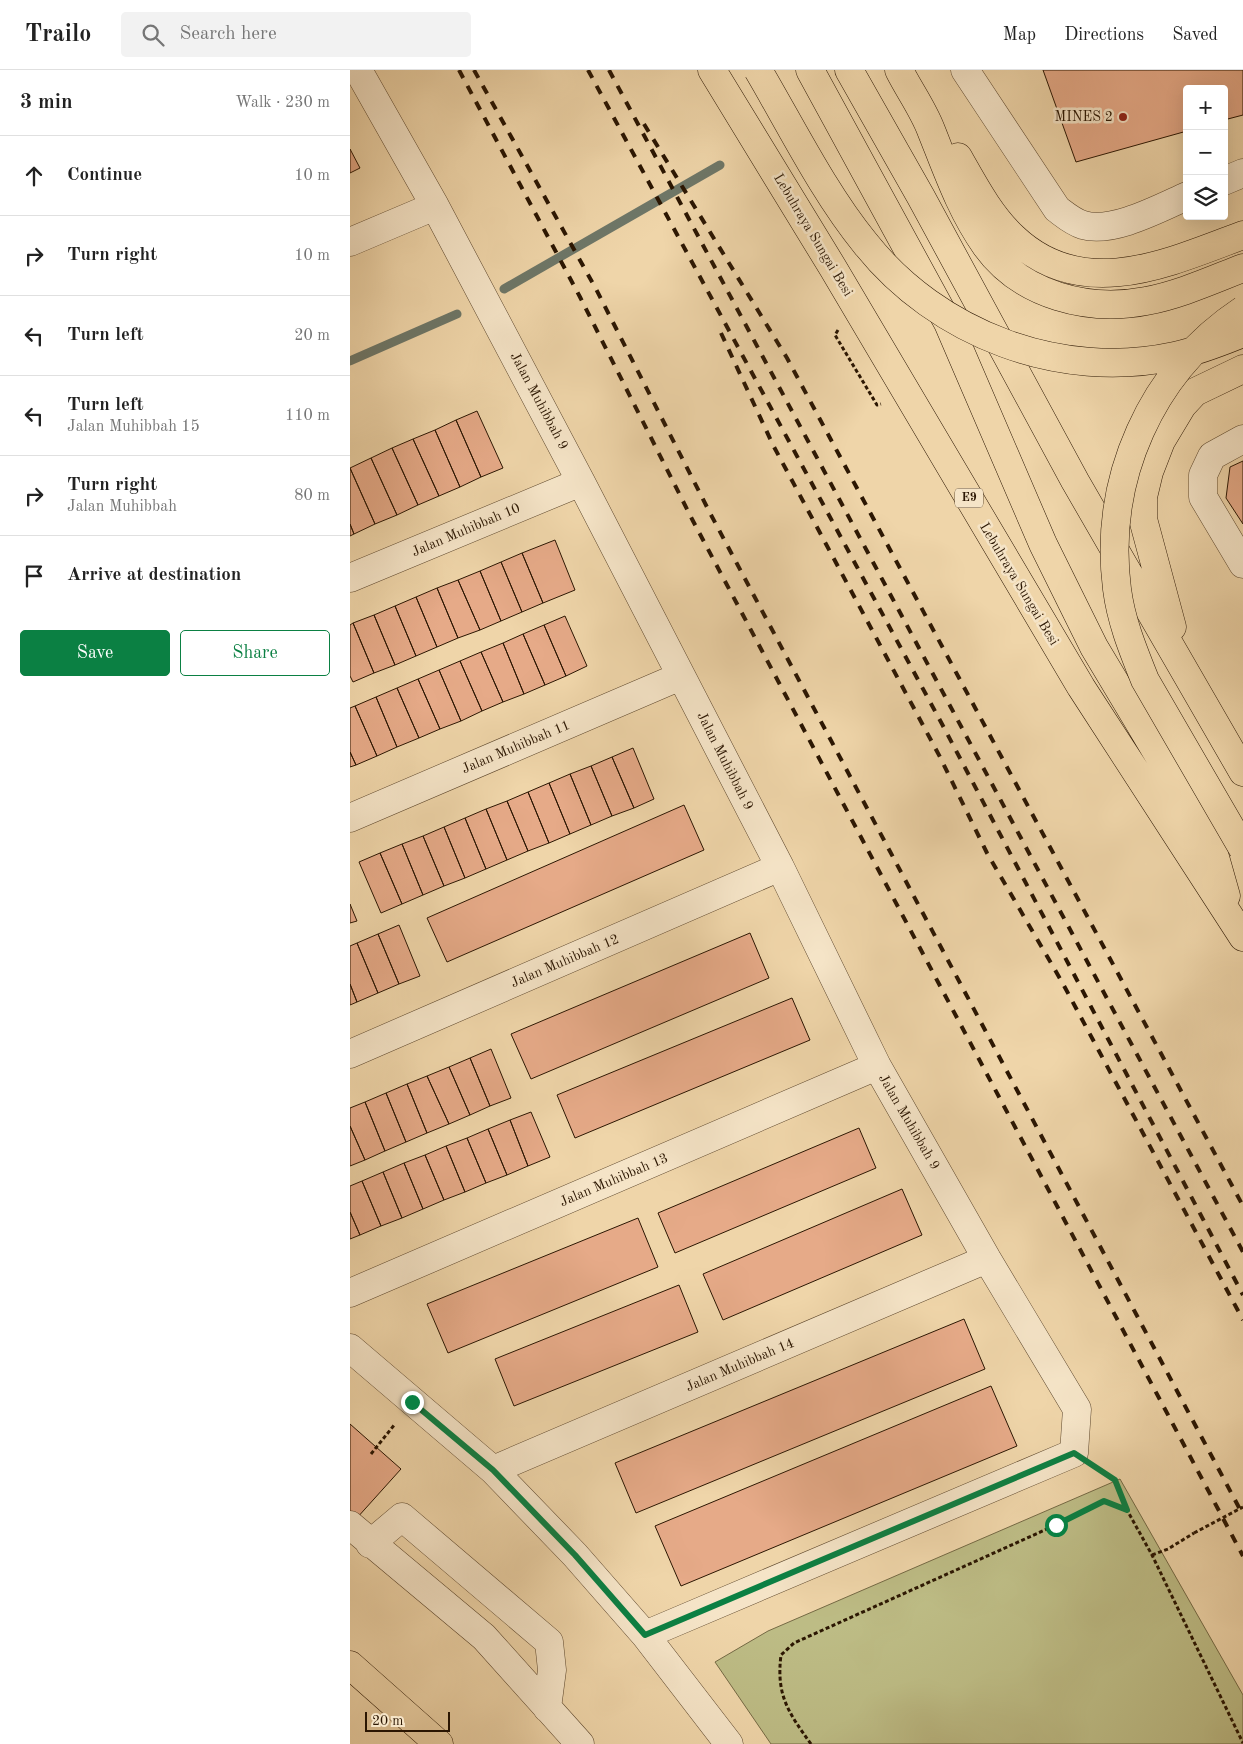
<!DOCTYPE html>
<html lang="en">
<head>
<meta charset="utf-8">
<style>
  :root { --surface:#fff; --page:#f2f2f2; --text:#222; --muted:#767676; --line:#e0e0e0; --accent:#0b8043 }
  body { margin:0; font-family:"Old Standard TT",serif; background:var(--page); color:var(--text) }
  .controls { position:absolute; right:15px; top:15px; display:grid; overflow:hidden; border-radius:5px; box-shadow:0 5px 20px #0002 }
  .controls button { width:45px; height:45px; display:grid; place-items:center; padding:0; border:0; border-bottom:1px solid var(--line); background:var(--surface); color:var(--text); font:25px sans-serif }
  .scale { position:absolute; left:15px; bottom:12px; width:85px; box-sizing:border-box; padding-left:5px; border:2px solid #2b1602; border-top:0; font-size:14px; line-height:18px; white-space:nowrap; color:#2b1602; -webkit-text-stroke:4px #f5e4c7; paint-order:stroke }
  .stop { position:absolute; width:15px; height:15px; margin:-11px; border:4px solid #0b8043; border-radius:50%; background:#fff }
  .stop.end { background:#0b8043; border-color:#fff; box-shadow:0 1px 5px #0008 }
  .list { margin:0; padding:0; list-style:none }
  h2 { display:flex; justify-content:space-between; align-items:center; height:65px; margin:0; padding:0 20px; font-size:21px }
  h2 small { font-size:16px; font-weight:400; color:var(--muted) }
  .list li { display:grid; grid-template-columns:32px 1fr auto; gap:15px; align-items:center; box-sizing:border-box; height:80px; padding:0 20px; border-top:1px solid var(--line) }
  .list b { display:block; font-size:19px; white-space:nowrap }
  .list p { margin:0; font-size:16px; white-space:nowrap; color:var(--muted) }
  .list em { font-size:16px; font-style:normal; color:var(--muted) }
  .actions { display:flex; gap:10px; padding:15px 20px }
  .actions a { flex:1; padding:11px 0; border:1px solid var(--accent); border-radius:5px; text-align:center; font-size:18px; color:var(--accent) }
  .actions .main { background:var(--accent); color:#fff }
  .icon { flex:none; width:28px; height:28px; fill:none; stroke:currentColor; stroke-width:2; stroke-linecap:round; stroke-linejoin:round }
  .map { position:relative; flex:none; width:893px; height:1674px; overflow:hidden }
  header { display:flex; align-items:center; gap:30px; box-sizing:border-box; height:70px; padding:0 25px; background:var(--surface); border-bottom:1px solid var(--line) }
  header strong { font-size:24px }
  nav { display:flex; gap:28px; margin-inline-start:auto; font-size:18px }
  .search { width:350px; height:45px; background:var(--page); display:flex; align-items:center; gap:12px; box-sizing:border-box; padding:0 18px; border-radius:5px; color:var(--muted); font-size:19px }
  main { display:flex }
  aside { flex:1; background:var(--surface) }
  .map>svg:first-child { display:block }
  .green { fill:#bdbc85; stroke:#746944 }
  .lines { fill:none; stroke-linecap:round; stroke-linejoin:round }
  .stream { stroke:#6e7768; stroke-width:9 }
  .building { fill:#e6aa88; stroke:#2b1602 }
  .minor-casing { stroke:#5c462c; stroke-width:29 }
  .highway-casing { stroke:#2b1602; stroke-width:29 }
  .path { stroke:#2b1602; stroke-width:3; stroke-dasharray:4 2.5; stroke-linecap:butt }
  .minor { stroke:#f5e4c7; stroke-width:28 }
  .highway { stroke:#efd5a9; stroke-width:28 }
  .rail { stroke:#2b1602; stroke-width:4; stroke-dasharray:9 9; stroke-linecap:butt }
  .highway-bridge-casing { stroke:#2b1602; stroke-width:29; stroke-linecap:butt }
  .path-bridge { stroke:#2b1602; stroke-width:3; stroke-dasharray:4 2.5; stroke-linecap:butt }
  .highway-bridge { stroke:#efd5a9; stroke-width:28 }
  .route { stroke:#0b8043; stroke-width:6 }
  .poi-dot { fill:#8f2418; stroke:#f5e4c7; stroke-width:2 }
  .labels { text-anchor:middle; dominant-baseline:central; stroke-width:5; stroke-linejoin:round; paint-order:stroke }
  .shield { fill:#f5e4c7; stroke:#68543d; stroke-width:1 }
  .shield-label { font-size:12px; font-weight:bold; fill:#2b1602 }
  .poi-label { font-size:14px; fill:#2b1602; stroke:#f5e4c7; text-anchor:end }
  .street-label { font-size:14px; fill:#2b1602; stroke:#f5e4c7 }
</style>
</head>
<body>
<header>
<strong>Trailo</strong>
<div class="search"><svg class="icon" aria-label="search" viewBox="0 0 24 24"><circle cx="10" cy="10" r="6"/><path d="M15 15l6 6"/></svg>Search here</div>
<nav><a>Map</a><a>Directions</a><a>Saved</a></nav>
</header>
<main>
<aside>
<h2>3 min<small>Walk · 230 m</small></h2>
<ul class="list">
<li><svg class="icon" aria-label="ahead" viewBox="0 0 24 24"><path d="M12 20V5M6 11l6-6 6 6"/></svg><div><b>Continue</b></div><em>10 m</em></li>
<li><svg class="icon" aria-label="right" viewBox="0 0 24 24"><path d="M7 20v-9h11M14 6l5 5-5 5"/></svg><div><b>Turn right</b></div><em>10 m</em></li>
<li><svg class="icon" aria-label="left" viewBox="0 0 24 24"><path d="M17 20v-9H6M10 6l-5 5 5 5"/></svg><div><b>Turn left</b></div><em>20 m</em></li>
<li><svg class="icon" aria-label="left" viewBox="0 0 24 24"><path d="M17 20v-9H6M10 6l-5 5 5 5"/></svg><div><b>Turn left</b><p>Jalan Muhibbah 15</p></div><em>110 m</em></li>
<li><svg class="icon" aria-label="right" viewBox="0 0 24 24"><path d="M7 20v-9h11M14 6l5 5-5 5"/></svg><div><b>Turn right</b><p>Jalan Muhibbah</p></div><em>80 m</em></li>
<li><svg class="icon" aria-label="arrive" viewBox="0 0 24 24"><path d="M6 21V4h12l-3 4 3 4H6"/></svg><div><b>Arrive at destination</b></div></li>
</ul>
<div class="actions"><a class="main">Save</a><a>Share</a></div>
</aside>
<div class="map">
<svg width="893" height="1674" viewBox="0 0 893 1674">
  <rect width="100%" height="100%" fill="#efd5a9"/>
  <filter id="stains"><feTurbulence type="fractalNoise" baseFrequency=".004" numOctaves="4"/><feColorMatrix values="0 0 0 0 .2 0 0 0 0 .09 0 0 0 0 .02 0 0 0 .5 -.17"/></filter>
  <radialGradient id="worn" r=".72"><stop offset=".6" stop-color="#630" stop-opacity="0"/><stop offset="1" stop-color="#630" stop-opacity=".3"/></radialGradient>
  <path class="green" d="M 770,1409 L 893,1625 L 893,1674 L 421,1674 L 365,1592 L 418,1561 Z"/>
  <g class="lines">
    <path class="stream" d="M 154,219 L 370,95
      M 0,291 L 107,244"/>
  </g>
  <path class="building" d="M 693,0 L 893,0 L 893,45 L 874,50 L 874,19 L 837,19 L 837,61 L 726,92 Z
    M 0,79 L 10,98 L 0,103 Z
    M 127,341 L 153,398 L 131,407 L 106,350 Z
    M 106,350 L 131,407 L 110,417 L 85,360 Z
    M 85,360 L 110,417 L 89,426 L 63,369 Z
    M 63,369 L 89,426 L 68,435 L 42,378 Z
    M 42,378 L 68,435 L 47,445 L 21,388 Z
    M 21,388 L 47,445 L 25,454 L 0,398 Z
    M 893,391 L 893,454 L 876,428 L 880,397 Z
    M 0,398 L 25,454 L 4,464 L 0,454 Z
    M 0,454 L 4,464 L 0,466 Z
    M 205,470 L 225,520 L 193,533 L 172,483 Z
    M 172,483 L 193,533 L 172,542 L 151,492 Z
    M 151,492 L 172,542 L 151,551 L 130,501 Z
    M 130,501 L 151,551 L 130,560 L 108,510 Z
    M 108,510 L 130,560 L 108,568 L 87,518 Z
    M 87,518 L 108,568 L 87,577 L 66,527 Z
    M 66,527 L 87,577 L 66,586 L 45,536 Z
    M 45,536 L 66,586 L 45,595 L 24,545 Z
    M 24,545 L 45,595 L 24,603 L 3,553 Z
    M 215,546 L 237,596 L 216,606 L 194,555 Z
    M 3,553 L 24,603 L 3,612 L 0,606 L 0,555 Z
    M 194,555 L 216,606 L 195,615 L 173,564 Z
    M 173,564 L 195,615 L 174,624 L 153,573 Z
    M 153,573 L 174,624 L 153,632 L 131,582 Z
    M 131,582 L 153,632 L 132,641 L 110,591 Z
    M 110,591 L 132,641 L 111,651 L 89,600 Z
    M 89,600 L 111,651 L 90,659 L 68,609 Z
    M 68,609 L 90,659 L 69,668 L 47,618 Z
    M 47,618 L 69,668 L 47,677 L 26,627 Z
    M 26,627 L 47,677 L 27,686 L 5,636 Z
    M 5,636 L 27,686 L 6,695 L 0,682 L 0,638 Z
    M 283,678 L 304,729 L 284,738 L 262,687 Z
    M 0,682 L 6,695 L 0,697 Z
    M 262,687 L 284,738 L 262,746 L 241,696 Z
    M 241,696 L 262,746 L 241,755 L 220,704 Z
    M 220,704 L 241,755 L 220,764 L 199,713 Z
    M 199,713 L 220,764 L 199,773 L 178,722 Z
    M 178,722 L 199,773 L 178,781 L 157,731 Z
    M 157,731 L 178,781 L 157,790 L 136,739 Z
    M 334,735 L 354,780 L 97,892 L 77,848 Z
    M 136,739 L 157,790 L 136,799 L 115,748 Z
    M 115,748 L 136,799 L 115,808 L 94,757 Z
    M 94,757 L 115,808 L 94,816 L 73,766 Z
    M 73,766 L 94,816 L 73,825 L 52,774 Z
    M 52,774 L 73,825 L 52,834 L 30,783 Z
    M 30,783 L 52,834 L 31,843 L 9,792 Z
    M 0,834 L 7,851 L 0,853 Z
    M 49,855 L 70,906 L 49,914 L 28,864 Z
    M 400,863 L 419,908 L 181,1009 L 161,964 Z
    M 28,864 L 49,914 L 28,923 L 7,873 Z
    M 7,873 L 28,923 L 7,932 L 0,914 L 0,876 Z
    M 0,914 L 7,932 L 0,935 Z
    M 442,928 L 460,970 L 225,1068 L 207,1025 Z
    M 141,979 L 161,1028 L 140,1036 L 120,988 Z
    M 120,988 L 140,1036 L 120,1045 L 99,997 Z
    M 99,997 L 120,1045 L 99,1054 L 77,1006 Z
    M 77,1006 L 99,1054 L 77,1063 L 57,1014 Z
    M 57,1014 L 77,1063 L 56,1072 L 36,1023 Z
    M 36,1023 L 56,1072 L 35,1081 L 15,1032 Z
    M 15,1032 L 35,1081 L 15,1090 L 0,1056 L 0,1038 Z
    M 181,1042 L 200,1087 L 178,1096 L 160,1050 Z
    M 160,1050 L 178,1096 L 157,1105 L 138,1059 Z
    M 0,1056 L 15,1090 L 0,1096 Z
    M 509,1058 L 526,1098 L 325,1183 L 308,1143 Z
    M 138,1059 L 157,1105 L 136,1113 L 117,1068 Z
    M 117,1068 L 136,1113 L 115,1122 L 96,1076 Z
    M 96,1076 L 115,1122 L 94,1130 L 75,1085 Z
    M 75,1085 L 94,1130 L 73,1139 L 54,1093 Z
    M 54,1093 L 73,1139 L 52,1148 L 33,1102 Z
    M 33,1102 L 52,1148 L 31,1156 L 12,1111 Z
    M 12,1111 L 31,1156 L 10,1165 L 0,1142 L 0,1116 Z
    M 552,1119 L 572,1165 L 373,1250 L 353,1204 Z
    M 0,1142 L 10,1165 L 0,1169 Z
    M 288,1148 L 308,1197 L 98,1283 L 77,1234 Z
    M 329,1215 L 348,1262 L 164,1336 L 145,1289 Z
    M 614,1249 L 635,1299 L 286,1443 L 265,1393 Z
    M 641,1316 L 667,1376 L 331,1516 L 305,1456 Z
    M 0,1354 L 51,1399 L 6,1449 L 0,1444 Z"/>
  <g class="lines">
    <g class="minor-casing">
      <path id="minor" d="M 8,0 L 85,136 L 231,412 L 430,797 L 527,996 L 637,1189 L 727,1339 L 724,1383 L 295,1565
        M 615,0 L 707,139 C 715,145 723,152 733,155 C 762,164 810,138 837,126
        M 874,111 L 893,103
        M 0,172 L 85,136
        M 893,369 L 862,386 L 853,405 L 853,427 L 893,494
        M 0,508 L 231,412
        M 0,748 L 331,606
        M 0,984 L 430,797
        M 0,1223 L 527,996
        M 0,1278 L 143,1400 L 225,1485 L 295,1565 L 379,1674
        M 143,1400 L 637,1189
        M 0,1455 L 134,1567 L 230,1674
        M 20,1474 L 52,1447 L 199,1572 L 202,1600 L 197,1638"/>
    </g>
    <g class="highway-casing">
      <path id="highway" d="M 362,0 L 483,198 L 731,617 L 893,867
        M 460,0 L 598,253 L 693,474 L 744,577 L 861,773 L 876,826
        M 499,0 L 571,127 L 725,411 L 893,702
        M 549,0 C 559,20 573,39 581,60 C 597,100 611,141 636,176 C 672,226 739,242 796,231 C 829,225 862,210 893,198
        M 608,87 C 624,115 640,146 664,168 C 733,233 818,193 893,165
        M 822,557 L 793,449 L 793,427 L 799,402 L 811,371 L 832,336 L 845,322 L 893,299
        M 0,1595 L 89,1674"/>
    </g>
    <path class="path" d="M 488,260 L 485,265 L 527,335 L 531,334
      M 21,1384 L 45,1354
      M 747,1398 L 765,1411 L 777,1440 L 802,1485 L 893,1673
      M 802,1485 L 818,1479 L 844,1463
      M 461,1674 C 438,1642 426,1625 431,1585 L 444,1573 L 706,1455 L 754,1431 L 777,1440"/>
    <use href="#minor" class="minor"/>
    <use href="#highway" class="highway"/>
    <path class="rail" d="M 109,0 L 230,227 L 343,451 L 893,1486
      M 124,0 L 246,219 L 360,443 L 893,1445
      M 238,0 L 592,654 L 893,1225
      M 259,0 L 893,1182
      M 294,54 L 437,288 L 893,1136
      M 371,263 L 423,375 L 590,687 L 637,783 L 712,912 L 893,1250"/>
    <g class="highway-bridge-casing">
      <path id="highway-bridge" d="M 408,0 C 441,56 474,123 515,173 C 587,264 710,311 825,286 C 848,281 871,272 893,263
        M 893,240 C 801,301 753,409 767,519 C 771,551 783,580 795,610 L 893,779"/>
    </g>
    <path class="path-bridge" d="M 844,1463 L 893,1437"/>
    <use href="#highway-bridge" class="highway-bridge"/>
  </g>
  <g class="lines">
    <path class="route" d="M 62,1332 L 143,1400 L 225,1485 L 295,1565 L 724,1383 L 765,1410 L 777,1440 L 754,1431 L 706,1455"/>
  </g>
  <circle class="poi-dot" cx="773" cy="47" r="5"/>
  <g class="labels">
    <rect class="shield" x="605" y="418.5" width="28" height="19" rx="4"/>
    <g class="shield-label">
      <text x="619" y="428">E9</text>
    </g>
    <g class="poi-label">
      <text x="763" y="47">MINES 2</text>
    </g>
    <g class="street-label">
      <text transform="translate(463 165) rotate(59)">Lebuhraya Sungai Besi</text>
      <text transform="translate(189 331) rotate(62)">Jalan Muhibbah 9</text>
      <text transform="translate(116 460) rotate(-23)">Jalan Muhibbah 10</text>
      <text transform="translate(669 514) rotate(59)">Lebuhraya Sungai Besi</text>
      <text transform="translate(166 677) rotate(-23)">Jalan Muhibbah 11</text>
      <text transform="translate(375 691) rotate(63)">Jalan Muhibbah 9</text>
      <text transform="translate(215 891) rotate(-23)">Jalan Muhibbah 12</text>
      <text transform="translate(559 1052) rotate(60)">Jalan Muhibbah 9</text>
      <text transform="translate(264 1110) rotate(-23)">Jalan Muhibbah 13</text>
      <text transform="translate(390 1295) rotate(-23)">Jalan Muhibbah 14</text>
    </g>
  </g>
  <rect width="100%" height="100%" filter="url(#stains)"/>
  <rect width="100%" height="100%" fill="url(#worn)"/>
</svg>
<div class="controls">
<button>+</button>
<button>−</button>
<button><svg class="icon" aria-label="layers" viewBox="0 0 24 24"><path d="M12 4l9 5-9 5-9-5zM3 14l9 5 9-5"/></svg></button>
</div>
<div class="scale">20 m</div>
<div class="stop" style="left:706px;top:1455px"></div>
<div class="stop end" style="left:62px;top:1332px"></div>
</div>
</main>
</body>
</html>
